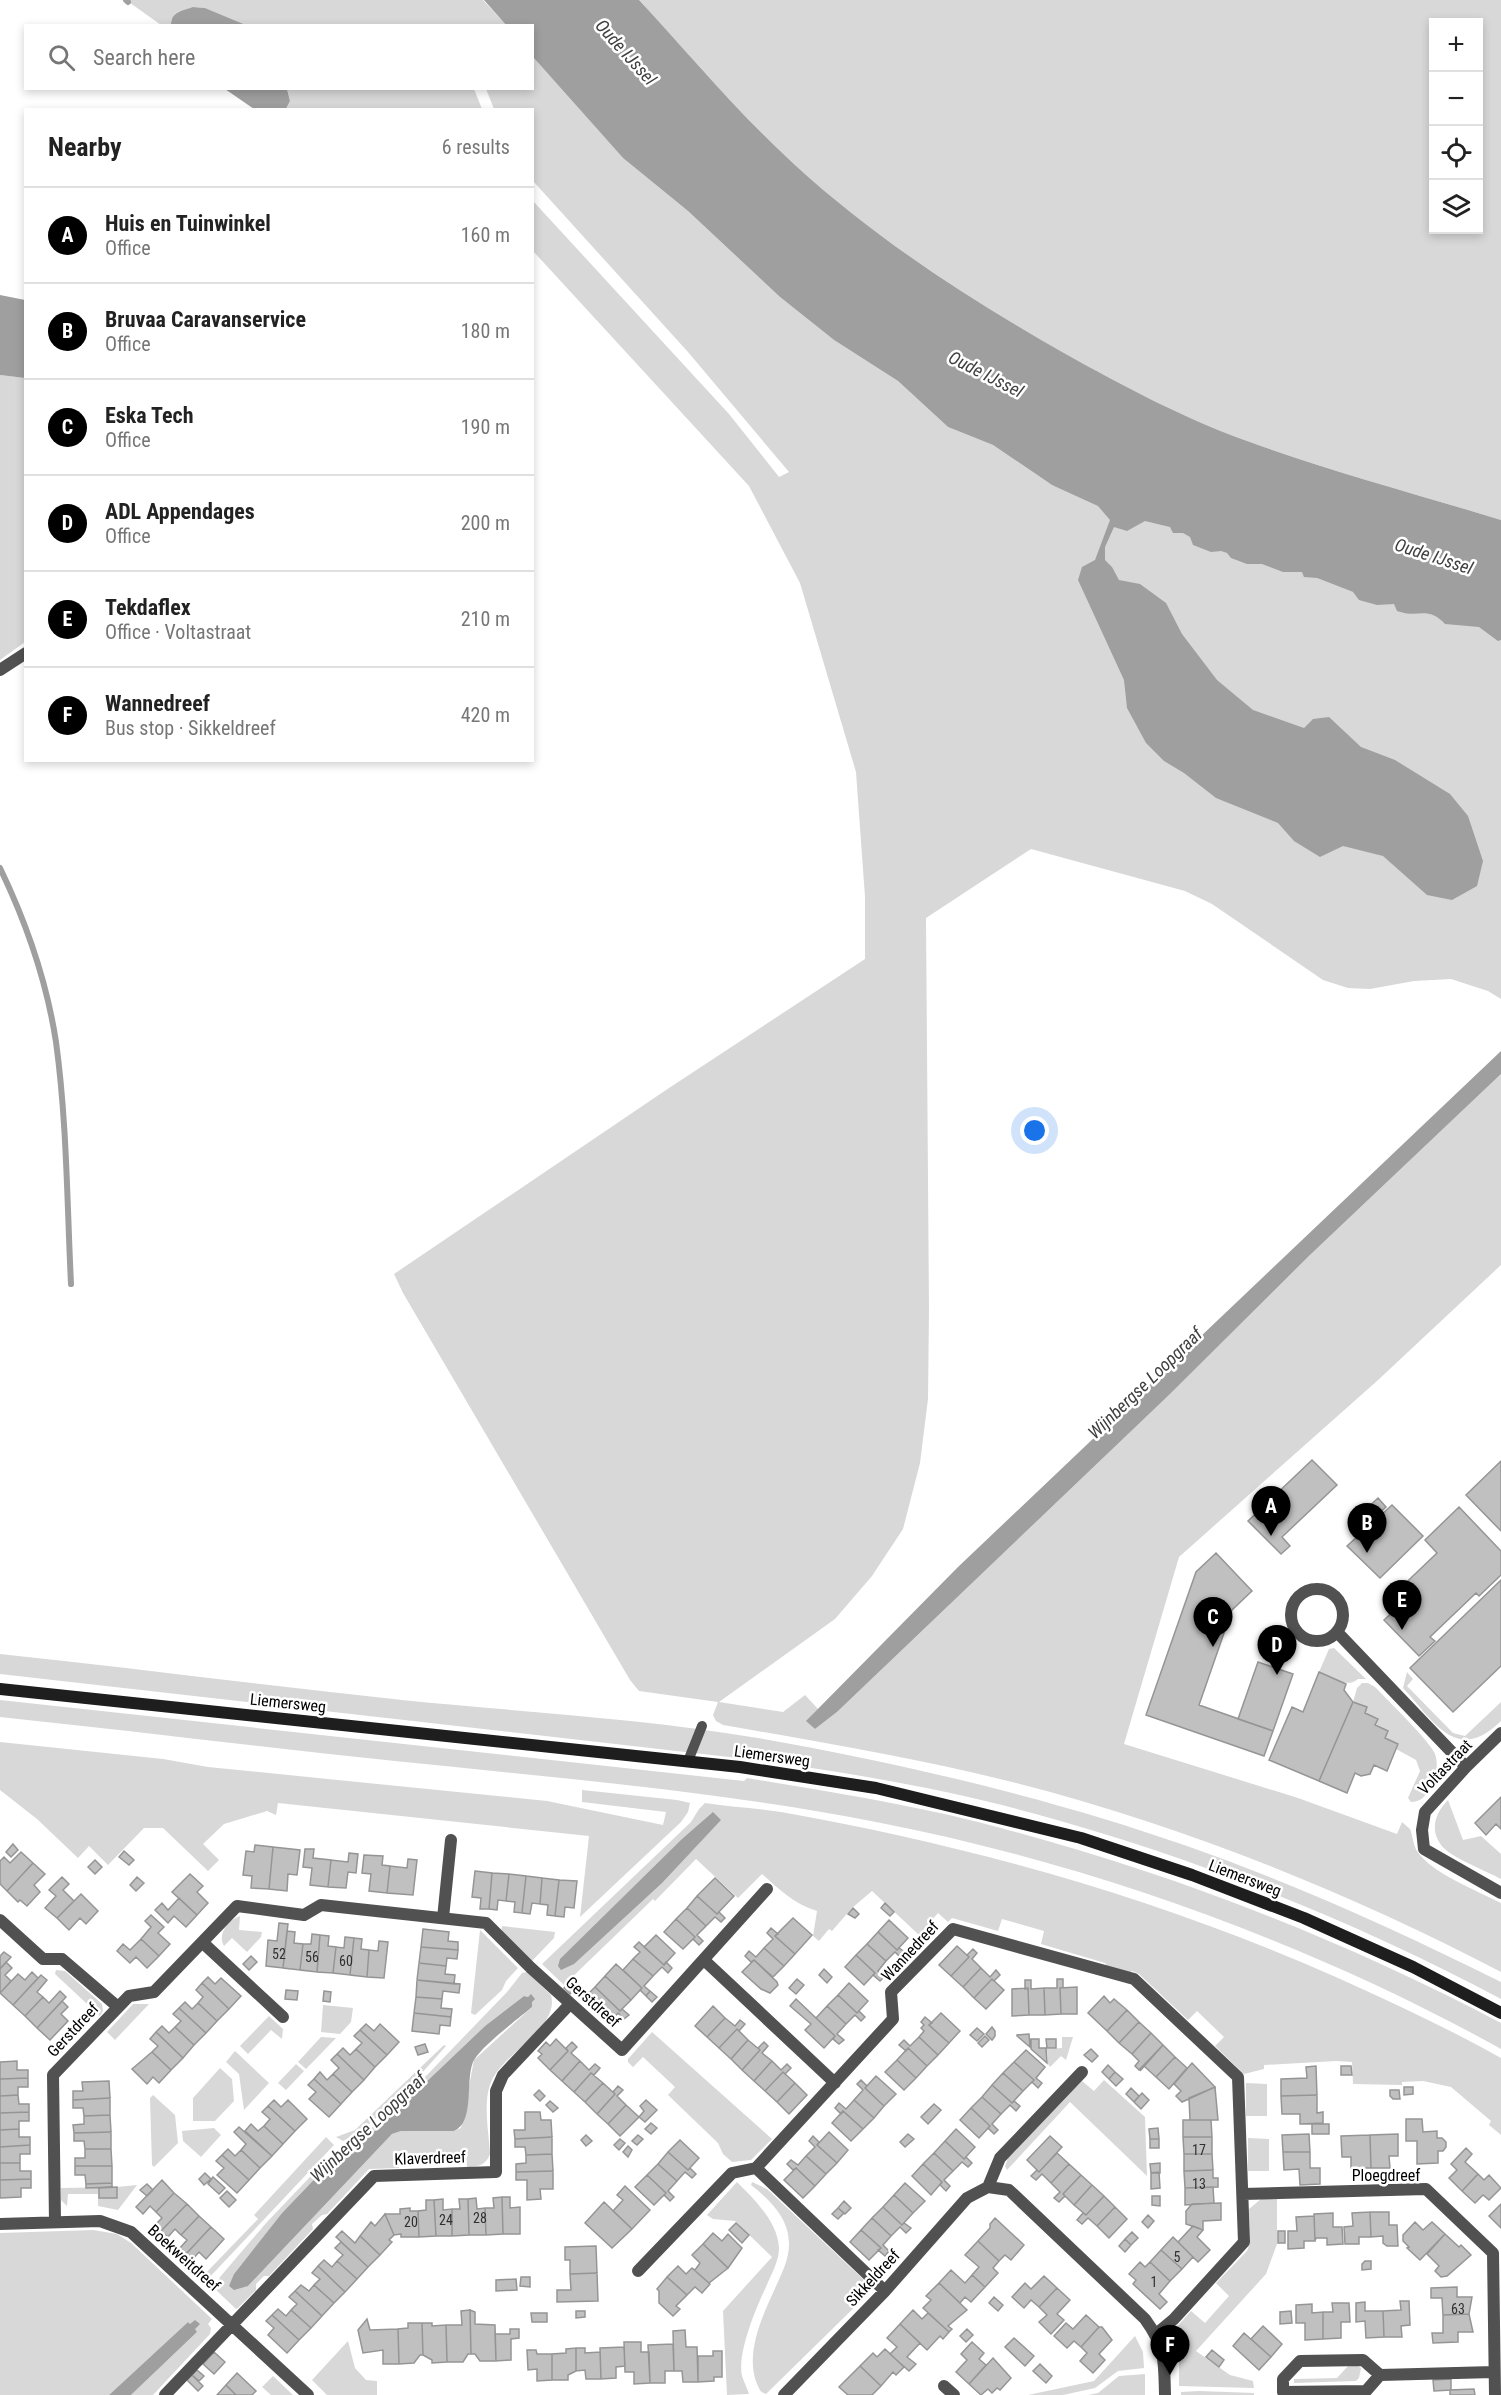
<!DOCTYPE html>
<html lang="en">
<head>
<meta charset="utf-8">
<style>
  :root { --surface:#fff; --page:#f6f6f6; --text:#222; --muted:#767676; --line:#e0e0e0; --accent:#000 }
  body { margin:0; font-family:"Roboto Condensed",sans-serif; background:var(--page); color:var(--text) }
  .controls { position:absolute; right:18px; top:18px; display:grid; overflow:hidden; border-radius:0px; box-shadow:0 3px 9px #0003 }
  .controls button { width:54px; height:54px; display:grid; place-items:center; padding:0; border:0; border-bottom:2px solid var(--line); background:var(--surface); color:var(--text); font:30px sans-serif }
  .you { position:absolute; left:1035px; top:1131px; width:21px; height:21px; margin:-15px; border:4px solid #fff; border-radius:50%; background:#1a73e8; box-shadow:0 0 0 9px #1a73e833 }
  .badge { display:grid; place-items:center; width:39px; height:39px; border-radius:50%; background:var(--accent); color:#fff; font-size:20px; font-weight:700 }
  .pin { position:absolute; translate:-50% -50px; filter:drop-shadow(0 2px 3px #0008) }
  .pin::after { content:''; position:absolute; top:32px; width:21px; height:18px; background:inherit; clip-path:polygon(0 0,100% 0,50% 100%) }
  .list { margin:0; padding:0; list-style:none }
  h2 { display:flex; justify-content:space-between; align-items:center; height:78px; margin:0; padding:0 24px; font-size:26px }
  h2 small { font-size:20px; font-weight:400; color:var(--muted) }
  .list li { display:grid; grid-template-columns:39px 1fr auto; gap:18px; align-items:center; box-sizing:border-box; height:96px; padding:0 24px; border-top:2px solid var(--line) }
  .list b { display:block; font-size:22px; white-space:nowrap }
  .list p { margin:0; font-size:20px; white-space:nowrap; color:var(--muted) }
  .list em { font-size:20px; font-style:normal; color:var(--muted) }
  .icon { flex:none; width:33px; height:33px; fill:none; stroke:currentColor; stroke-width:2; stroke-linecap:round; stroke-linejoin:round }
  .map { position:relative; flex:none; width:1501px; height:2395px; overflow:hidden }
  .search { position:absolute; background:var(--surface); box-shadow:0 3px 9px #0003; left:24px; top:24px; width:510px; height:66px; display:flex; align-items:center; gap:15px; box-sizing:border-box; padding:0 21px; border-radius:0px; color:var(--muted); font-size:22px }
  .panel { position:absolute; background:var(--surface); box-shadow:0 3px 9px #0003; left:24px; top:108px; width:510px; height:654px; border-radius:0px }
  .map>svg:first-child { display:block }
  .green { fill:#d8d8d8; fill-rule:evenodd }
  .water { fill:#9f9f9f }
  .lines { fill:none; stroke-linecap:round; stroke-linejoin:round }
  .stream { stroke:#9f9f9f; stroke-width:6 }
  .building { fill:#c0c0c0; stroke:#959595; stroke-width:1.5 }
  .service { stroke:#515151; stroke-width:10 }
  .minor { stroke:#515151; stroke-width:12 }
  .secondary { stroke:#1e1e1e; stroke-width:12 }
  .labels { text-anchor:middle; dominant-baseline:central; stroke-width:5; stroke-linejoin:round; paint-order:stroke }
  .number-label { font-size:14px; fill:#303030 }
  .street-label { font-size:16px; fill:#000; stroke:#fff }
  .water-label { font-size:18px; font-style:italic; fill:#404040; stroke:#fff }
</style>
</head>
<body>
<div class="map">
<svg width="1501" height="2395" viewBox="0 0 1501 2395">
  <rect width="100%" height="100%" fill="#fff"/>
  <path class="green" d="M 126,0 L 483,0 L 506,25 L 246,25 L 205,8 L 193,7 L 171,20 L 171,25 L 161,25 Z
    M 639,0 L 1501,0 L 1501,520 C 1417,494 1332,472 1250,442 C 1187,420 1123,386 1064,353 C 969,299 876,239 795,165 C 739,114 690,55 639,0 ZM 1434,22 L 1478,22 L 1478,230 L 1434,230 Z
    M 533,57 L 623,158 L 688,211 L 780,297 L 834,340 L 898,381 L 948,427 L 993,445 L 1052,485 L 1160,518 L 1227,553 L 1301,567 L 1312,576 L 1353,592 L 1394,604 L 1426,608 L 1435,614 L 1473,621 L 1501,637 L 1501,999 L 1488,991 L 1451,979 L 1414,981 L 1370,989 L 1348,988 L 1323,980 L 1212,904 L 1185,891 L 1031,849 L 926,918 L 929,1310 L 928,1399 L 920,1463 L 903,1529 L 872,1576 L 835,1619 L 719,1702 L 783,1712 L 805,1695 L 818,1709 L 807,1721 L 815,1729 L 837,1712 L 1169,1395 L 1310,1255 L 1501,1074 L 1501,1265 L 1377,1381 L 1179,1557 L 1124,1744 L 1298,1798 L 1397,1834 L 1402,1822 L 1410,1829 C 1413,1836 1413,1845 1417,1851 C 1431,1873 1478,1891 1501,1903 L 1501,1972 C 1346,1891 1181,1825 1012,1782 C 916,1758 819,1742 723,1725 L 716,1721 L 713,1715 L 718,1702 L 639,1691 L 630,1680 L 403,1293 L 394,1274 L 666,1090 L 865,959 L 865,897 L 856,772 L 800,583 L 749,486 L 533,251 L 533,201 L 729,414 L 779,477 L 789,472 L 688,352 L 533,181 L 532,110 L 494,109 L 486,89 L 532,88 Z
    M 287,88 L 474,89 L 482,109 L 286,110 L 290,101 Z
    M 0,375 L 26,378 L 25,642 L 0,660 Z
    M 1334,1648 L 1366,1679 L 1358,1679 C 1347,1689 1331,1677 1319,1672 L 1329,1649 Z
    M 0,1654 C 134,1668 268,1686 402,1700 C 520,1712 640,1718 758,1738 C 901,1763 1050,1798 1187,1846 C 1295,1884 1399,1931 1501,1982 L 1501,1999 C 1353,1920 1194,1857 1032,1813 C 945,1789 855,1774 765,1761 L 0,1674 Z
    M 1407,1672 L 1413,1679 L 1407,1686 L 1453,1733 L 1465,1736 L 1501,1702 L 1501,1721 C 1456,1765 1434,1721 1403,1688 Z
    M 1362,1683 L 1368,1683 L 1375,1687 C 1386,1699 1431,1742 1435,1754 C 1439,1766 1436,1779 1429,1790 C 1425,1797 1420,1802 1411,1802 L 1408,1798 L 1420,1771 L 1416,1760 L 1396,1749 L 1398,1743 L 1385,1738 L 1388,1731 L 1375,1725 L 1377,1719 L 1365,1713 L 1367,1707 L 1353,1702 L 1357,1688 Z
    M 0,1700 L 744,1781 L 747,1778 C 824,1791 902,1803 978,1822 C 1160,1869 1335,1935 1501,2023 L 1501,2049 C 1315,1945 1091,1864 881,1823 C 721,1791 558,1778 395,1761 C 263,1747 132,1731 0,1717 Z
    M 0,1742 L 163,1759 L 208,1767 L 547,1801 L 663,1825 L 666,1812 L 582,1802 L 582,1790 L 677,1800 L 690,1803 L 688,1812 L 681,1822 L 580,1917 L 589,1836 L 278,1803 L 276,1815 L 267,1811 L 224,1824 L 203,1844 L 219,1860 L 208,1871 L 163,1828 L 144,1828 L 108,1865 L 89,1846 L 78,1858 L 37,1819 L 0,1790 Z
    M 1448,1800 L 1463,1840 L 1481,1836 L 1501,1854 L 1501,1879 C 1486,1871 1458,1860 1446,1850 C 1428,1834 1434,1814 1448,1800 Z
    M 705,1803 C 730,1807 756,1808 781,1812 C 973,1846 1160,1899 1338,1978 C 1393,2003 1448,2028 1501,2058 L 1501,2135 L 1489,2125 L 1491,2121 L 1451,2087 L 1423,2081 L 1402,2082 L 1402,2085 L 1353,2084 L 1352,2062 L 1336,2061 L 1264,2065 L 1264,2069 L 1244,2074 L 1215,2046 L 1224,2037 L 1197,2011 L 1188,2020 L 1139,1974 L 1132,1971 L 1126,1975 L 1110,1970 L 1105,1963 L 1041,1944 L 1044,1931 L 1002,1919 L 998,1931 L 952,1918 L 948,1922 L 938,1913 L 919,1935 L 872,1891 L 852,1908 L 832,1931 L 829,1929 L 819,1941 L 813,1936 L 817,1911 C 794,1904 779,1889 762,1874 L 738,1898 L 696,1859 L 655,1901 L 653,1899 L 564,1985 L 542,1964 L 691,1822 L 699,1809 Z
    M 240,1916 L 239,1930 L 262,1932 L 261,1937 L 247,1952 L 232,1938 L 224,1946 C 217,1934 228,1920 240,1916 Z
    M 502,1926 L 555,1932 L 554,1938 L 531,1962 L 501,1933 Z
    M 480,1930 L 518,1968 L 506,1981 L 502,1990 L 475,2015 L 471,2013 Z
    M 56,1970 L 65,1971 L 102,2004 L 103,2011 L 100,2016 L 55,1974 Z
    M 527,1972 L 551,1995 C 560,2027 504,2053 492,2080 C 482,2101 489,2132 490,2154 C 486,2165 478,2167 467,2167 L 466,2153 L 399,2154 L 399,2168 L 369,2169 L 327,2214 L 322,2215 L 312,2224 L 313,2229 L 269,2276 L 264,2276 L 256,2284 L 256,2290 L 238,2308 L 236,2309 L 215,2289 L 220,2277 L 267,2222 L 330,2156 L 370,2129 L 428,2074 L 507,1992 L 522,1973 ZM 531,1995 L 532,2007 L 474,2060 L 461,2128 L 454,2131 L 401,2131 L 392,2134 L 248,2286 L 234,2274 L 282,2213 L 328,2165 L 341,2154 L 359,2146 L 485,2026 L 524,1996 L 528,1997 Z
    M 133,2004 L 149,2004 L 115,2040 L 107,2032 Z
    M 323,2005 L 353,2008 L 351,2022 L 340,2034 L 321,2032 Z
    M 269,2016 L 283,2029 L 282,2039 L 271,2030 L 248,2054 L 240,2046 Z
    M 652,2032 L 772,2139 L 751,2160 L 732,2162 L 723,2154 L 718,2143 L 668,2095 L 675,2087 L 643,2057 L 633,2067 L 628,2062 L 628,2059 Z
    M 321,2037 L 336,2038 L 306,2069 L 298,2062 Z
    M 1062,2037 L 1073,2037 L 1066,2060 L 1061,2056 L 1050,2067 L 1048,2064 L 1047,2049 L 1062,2048 Z
    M 444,2045 L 446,2046 C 418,2077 381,2122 343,2141 L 336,2137 L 355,2130 Z
    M 235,2051 L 269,2083 L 244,2110 L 239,2074 L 226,2062 Z
    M 296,2064 L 304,2071 L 286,2090 L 278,2083 Z
    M 220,2068 L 232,2079 L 234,2101 L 215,2121 L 193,2121 L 193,2098 Z
    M 1104,2080 L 1145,2117 L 1147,2176 L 1070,2102 L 1007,2170 L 1005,2166 L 1008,2158 L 1082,2081 L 1094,2091 Z
    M 1246,2083 L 1267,2084 L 1267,2116 L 1246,2116 Z
    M 153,2095 L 175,2115 L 178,2143 L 154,2167 L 152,2165 L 150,2098 Z
    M 214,2128 L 221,2135 L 201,2157 L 183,2141 L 182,2131 Z
    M 326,2137 L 334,2145 L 206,2281 L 202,2277 L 258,2219 L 254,2215 Z
    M 1248,2138 L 1269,2139 L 1269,2171 L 1248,2171 Z
    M 737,2182 C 754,2199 778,2222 779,2248 C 779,2262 771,2274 766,2287 C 756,2308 737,2353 742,2376 C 744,2382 747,2388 749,2394 L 727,2395 L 723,2311 L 772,2257 L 735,2221 L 713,2219 L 707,2215 Z
    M 752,2182 L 767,2189 L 864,2280 L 859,2287 L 867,2295 L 766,2394 C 760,2392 760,2390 757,2384 C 744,2352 764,2313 777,2284 C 783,2271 789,2258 789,2244 C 789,2218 770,2200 751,2185 Z
    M 137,2185 L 118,2210 L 98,2206 L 98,2194 L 68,2194 L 67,2206 L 61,2200 L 61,2188 L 117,2187 Z
    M 1261,2199 L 1277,2199 L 1277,2244 L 1266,2274 L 1196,2351 L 1230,2375 L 1253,2381 L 1254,2388 L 1179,2386 L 1179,2357 L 1175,2329 L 1191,2311 L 1205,2323 L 1229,2296 L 1216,2283 L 1247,2251 L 1250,2243 L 1249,2209 Z
    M 93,2230 L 117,2234 L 131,2243 L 212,2319 L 208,2324 L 211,2328 L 210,2334 L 153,2395 L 131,2395 L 197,2332 L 188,2322 L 109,2395 L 0,2395 L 0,2233 Z
    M 1135,2336 L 1143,2352 L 1144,2368 L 1118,2371 L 1095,2388 L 1063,2395 L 1028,2395 L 1094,2381 Z
    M 348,2341 L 355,2368 L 366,2380 L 377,2381 L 377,2395 L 327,2395 L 312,2380 Z
    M 1348,2366 L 1358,2366 L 1361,2368 L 1359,2378 L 1356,2381 L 1294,2383 L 1294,2379 L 1337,2378 Z
    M 1145,2374 L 1145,2395 L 1088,2395 L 1098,2393 L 1119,2376 Z
    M 273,2376 L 293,2395 L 271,2395 L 262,2387 Z
    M 1199,2391 L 1254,2393 L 1254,2395 L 1181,2395 L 1181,2392 Z"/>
  <path class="water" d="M 484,0 L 639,0 C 690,55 739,114 795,165 C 876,239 969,299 1064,353 C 1123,386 1187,420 1250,442 C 1332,472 1417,494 1501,520 L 1501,640 L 1498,641 L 1479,627 L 1445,624 C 1427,605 1419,619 1397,611 L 1394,604 L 1377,605 L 1359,600 L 1353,592 L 1317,578 L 1304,577 L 1302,572 L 1283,572 L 1262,564 L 1247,564 L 1231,558 L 1227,553 L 1221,551 L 1211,552 L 1193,545 L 1190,537 L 1183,533 L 1173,533 L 1170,527 L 1145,521 L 1127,531 L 1114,527 L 1105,547 L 1105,560 L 1112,567 L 1119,580 L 1140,584 L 1166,603 L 1182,634 L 1217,680 L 1253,710 L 1304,728 L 1313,719 L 1329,717 L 1361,747 L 1395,760 L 1450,794 L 1468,816 L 1483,861 L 1477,886 L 1452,900 L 1427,895 L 1383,856 L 1343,846 L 1320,857 L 1294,841 L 1278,823 L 1216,798 L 1184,773 L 1164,761 L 1146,743 L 1127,708 L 1124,680 L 1078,580 L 1082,567 L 1095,560 L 1110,520 L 1098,506 L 1052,485 L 993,445 L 948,427 L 898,381 L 834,340 L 780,297 L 688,211 L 623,158 L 533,57 L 532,26 L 506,25 Z
    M 193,7 L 205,8 L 246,25 L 171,25 C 171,12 182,11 193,7 Z
    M 225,89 L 287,89 L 290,101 L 286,109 L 254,109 Z
    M 0,295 L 25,300 L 25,378 L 0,375 Z
    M 1501,1051 L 1501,1074 L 1310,1255 L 1169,1395 L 837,1712 L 815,1729 L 806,1721 L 958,1567 Z
    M 713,1812 L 721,1820 L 662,1883 L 574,1964 L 561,1970 L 558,1966 L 560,1959 L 682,1839 Z
    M 531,1994 L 535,1999 L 532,2002 L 532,2007 C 518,2019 480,2047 473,2062 C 465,2082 475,2122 454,2131 L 401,2131 L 392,2134 L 248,2286 L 234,2290 L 229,2286 L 234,2274 L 282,2213 L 328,2165 L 341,2154 L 359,2146 L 485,2026 L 524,1996 L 528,1997 Z
    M 195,2320 L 200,2324 L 195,2329 L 197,2332 L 131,2395 L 109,2395 L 188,2322 L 190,2324 Z"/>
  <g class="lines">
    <path class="stream" d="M 126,0 L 128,2
      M 0,868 C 26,922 47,983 56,1042 C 67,1122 67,1204 71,1284"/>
  </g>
  <path class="building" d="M 1312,1460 L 1337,1485 L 1282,1537 L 1290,1546 L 1281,1554 L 1248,1521 Z
    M 1501,1461 L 1501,1531 L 1466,1495 Z
    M 1378,1498 L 1386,1507 L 1371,1521 L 1363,1512 Z
    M 1392,1505 L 1423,1536 L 1380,1578 L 1347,1546 Z
    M 1459,1507 L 1501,1551 L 1501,1575 L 1479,1596 L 1476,1593 L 1430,1637 L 1435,1641 L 1419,1656 L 1384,1620 L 1399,1606 L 1391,1597 L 1437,1553 L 1425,1540 Z
    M 1216,1553 L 1252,1591 L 1232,1610 L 1199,1705 L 1273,1731 L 1264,1756 L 1146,1715 L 1196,1572 Z
    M 1501,1580 L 1501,1666 L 1453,1712 L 1410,1668 Z
    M 1258,1662 L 1293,1674 L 1273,1731 L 1238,1719 Z
    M 1319,1672 L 1346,1684 L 1344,1690 L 1353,1702 L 1319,1781 L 1269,1760 L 1292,1707 L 1303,1712 Z
    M 1353,1702 L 1367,1707 L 1365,1713 L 1378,1719 L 1375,1725 L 1388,1731 L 1385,1738 L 1398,1744 L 1387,1771 L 1374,1765 L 1370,1774 L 1361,1776 L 1355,1773 L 1347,1793 L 1319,1781 Z
    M 1501,1797 L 1501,1829 L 1496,1824 L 1486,1835 L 1475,1823 Z
    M 13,1844 L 18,1850 L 11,1857 L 6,1852 Z
    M 255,1845 L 273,1847 L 269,1889 L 251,1888 L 252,1876 L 243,1875 L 246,1851 L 254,1852 Z
    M 273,1847 L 300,1850 L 297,1875 L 288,1874 L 287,1891 L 269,1889 Z
    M 305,1849 L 314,1849 L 313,1858 L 331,1860 L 328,1887 L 310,1885 L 312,1868 L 303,1867 Z
    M 124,1851 L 134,1860 L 129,1865 L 119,1857 Z
    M 21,1852 L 33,1863 L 7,1891 L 0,1884 L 0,1861 L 4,1857 L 10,1863 Z
    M 349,1853 L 358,1854 L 356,1873 L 348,1872 L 346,1888 L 328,1887 L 331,1860 L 348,1862 Z
    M 364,1855 L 383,1856 L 382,1865 L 390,1866 L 387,1893 L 369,1891 L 371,1874 L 362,1873 Z
    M 408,1859 L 417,1860 L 413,1895 L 387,1893 L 390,1866 L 407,1868 Z
    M 95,1860 L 102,1867 L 95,1874 L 88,1867 Z
    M 33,1863 L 45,1874 L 34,1885 L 40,1892 L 27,1906 L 20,1900 L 18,1902 L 7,1891 Z
    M 475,1871 L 492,1873 L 489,1909 L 480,1909 L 481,1898 L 472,1897 Z
    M 492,1873 L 509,1874 L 506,1901 L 498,1900 L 497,1910 L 489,1909 Z
    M 190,1874 L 203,1886 L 197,1892 L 208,1903 L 197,1915 L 172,1892 Z
    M 509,1874 L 526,1876 L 522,1913 L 514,1912 L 515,1902 L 506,1901 Z
    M 526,1876 L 542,1878 L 540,1904 L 532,1903 L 530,1914 L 522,1913 Z
    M 62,1877 L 69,1884 L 63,1890 L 74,1901 L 57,1918 L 45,1908 L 56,1896 L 49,1890 Z
    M 137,1877 L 144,1883 L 136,1891 L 130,1885 Z
    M 542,1878 L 559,1880 L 555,1916 L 547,1915 L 548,1905 L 540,1904 Z
    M 715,1878 L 734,1896 L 717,1914 L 697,1896 Z
    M 559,1880 L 577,1881 L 574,1908 L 565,1907 L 564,1917 L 555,1916 Z
    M 81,1894 L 98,1911 L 86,1924 L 80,1918 L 69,1930 L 57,1918 Z
    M 697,1896 L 717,1914 L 719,1912 L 725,1918 L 721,1922 L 715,1917 L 706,1926 L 687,1908 Z
    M 179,1898 L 197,1915 L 186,1927 L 174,1916 L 168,1923 L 155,1910 L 162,1903 L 168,1910 Z
    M 885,1903 L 894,1912 L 890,1916 L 881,1908 Z
    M 687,1908 L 706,1926 L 697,1935 L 703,1941 L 699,1945 L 693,1939 L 695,1937 L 676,1919 Z
    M 853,1908 L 859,1914 L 855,1918 L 848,1914 Z
    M 151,1915 L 164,1927 L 158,1933 L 170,1944 L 159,1956 L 141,1939 L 151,1927 L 145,1921 Z
    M 793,1918 L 812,1935 L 795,1954 L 775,1936 Z
    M 676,1919 L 695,1937 L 683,1949 L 664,1932 Z
    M 889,1920 L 908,1938 L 897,1950 L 878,1932 Z
    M 279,1923 L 288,1924 L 283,1968 L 266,1966 L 268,1940 L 277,1941 Z
    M 771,1928 L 778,1934 L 775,1936 L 795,1954 L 784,1966 L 764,1948 L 773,1939 L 767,1933 Z
    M 423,1929 L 449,1932 L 448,1941 L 458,1942 L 458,1950 L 421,1947 Z
    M 287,1931 L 295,1932 L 294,1943 L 303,1944 L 300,1970 L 283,1968 Z
    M 878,1932 L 897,1950 L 899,1948 L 906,1953 L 901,1958 L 895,1952 L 886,1961 L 867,1944 Z
    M 312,1934 L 320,1935 L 317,1972 L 300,1970 L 303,1944 L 311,1944 Z
    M 320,1935 L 329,1936 L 328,1946 L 336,1947 L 333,1973 L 317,1972 Z
    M 656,1935 L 675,1953 L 664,1965 L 644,1947 Z
    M 345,1937 L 354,1938 L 350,1975 L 333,1973 L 336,1947 L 344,1948 Z
    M 354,1938 L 362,1939 L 361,1949 L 369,1950 L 367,1977 L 350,1975 Z
    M 141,1939 L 159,1956 L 147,1968 L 136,1957 L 130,1963 L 117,1951 L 123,1944 L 130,1950 Z
    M 379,1941 L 388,1942 L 384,1978 L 367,1977 L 369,1950 L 378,1951 Z
    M 639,1942 L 664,1965 L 666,1962 L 672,1968 L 668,1973 L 662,1967 L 653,1976 L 633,1959 L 640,1952 L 634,1947 Z
    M 867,1944 L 886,1961 L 878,1971 L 884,1977 L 880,1981 L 873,1975 L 875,1973 L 856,1955 Z
    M 957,1946 L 969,1957 L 951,1976 L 939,1965 Z
    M 421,1947 L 458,1950 L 457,1959 L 447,1958 L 446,1966 L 419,1963 Z
    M 764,1948 L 784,1966 L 773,1977 L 754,1960 L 751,1962 L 745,1956 L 749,1951 L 756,1957 Z
    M 973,1949 L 977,1953 L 972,1959 L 981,1968 L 963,1987 L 951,1976 L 969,1957 L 967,1955 Z
    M 4,1952 L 11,1957 L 0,1969 L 0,1956 Z
    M 856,1955 L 875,1973 L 864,1985 L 845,1967 Z
    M 251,1956 L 257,1962 L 249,1970 L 243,1964 Z
    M 633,1959 L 653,1976 L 644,1986 L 650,1991 L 646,1996 L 640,1990 L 642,1988 L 623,1970 Z
    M 754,1960 L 777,1982 L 778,1985 L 770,1993 L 761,1989 L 742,1972 Z
    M 6,1962 L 12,1968 L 5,1975 L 11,1981 L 0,1993 L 0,1969 Z
    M 419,1963 L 446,1966 L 445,1974 L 455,1975 L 454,1984 L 417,1980 Z
    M 616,1964 L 642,1988 L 631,2000 L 605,1976 Z
    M 981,1968 L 990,1977 L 996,1970 L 1000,1975 L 994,1981 L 992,1979 L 974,1998 L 963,1987 Z
    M 824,1969 L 832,1977 L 827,1983 L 819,1975 Z
    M 32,1972 L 38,1978 L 13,2005 L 0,1993 L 18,1974 L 25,1980 Z
    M 41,1975 L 47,1980 L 37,1992 L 43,1997 L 25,2016 L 13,2005 Z
    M 605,1976 L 631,2000 L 620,2011 L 595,1987 Z
    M 208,1977 L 215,1984 L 221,1978 L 241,1996 L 229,2009 L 202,1983 Z
    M 797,1979 L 804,1985 L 796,1994 L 789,1988 Z
    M 992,1979 L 1004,1990 L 986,2009 L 974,1998 Z
    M 1057,1979 L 1063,1979 L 1063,1988 L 1060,1988 L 1061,2014 L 1045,2015 L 1044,1988 L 1057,1988 Z
    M 417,1980 L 460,1984 L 459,1993 L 443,1991 L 442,1999 L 416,1997 Z
    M 1025,1980 L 1031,1980 L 1031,1989 L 1044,1988 L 1045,2015 L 1029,2015 L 1028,1988 L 1025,1989 Z
    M 570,1982 L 576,1988 L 570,1994 L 564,1988 Z
    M 202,1983 L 229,2009 L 217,2021 L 198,2003 L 203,1997 L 196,1990 Z
    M 849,1983 L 868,2001 L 857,2013 L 838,1995 Z
    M 595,1987 L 620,2011 L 622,2009 L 629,2015 L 624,2019 L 618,2013 L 609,2023 L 586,2000 L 586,1996 Z
    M 1077,1987 L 1077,2014 L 1061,2014 L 1060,1988 Z
    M 1028,1988 L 1029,2015 L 1012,2016 L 1012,1989 Z
    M 286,1990 L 298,1991 L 297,2000 L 285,1999 Z
    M 60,1991 L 66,1997 L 37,2028 L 25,2016 L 43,1997 L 49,2003 Z
    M 324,1991 L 331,1992 L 330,2002 L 323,2001 Z
    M 650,1991 L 657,1997 L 652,2002 L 646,1996 Z
    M 838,1995 L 857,2013 L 859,2011 L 865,2017 L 861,2021 L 855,2015 L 846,2024 L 827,2006 Z
    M 1104,1996 L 1110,2003 L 1114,1999 L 1127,2010 L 1107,2031 L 1088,2013 Z
    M 416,1997 L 442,1999 L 441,2008 L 452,2009 L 451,2017 L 414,2013 Z
    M 796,1999 L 835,2036 L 824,2048 L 805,2030 L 811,2024 L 790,2006 Z
    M 62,2001 L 68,2007 L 61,2014 L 68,2021 L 50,2040 L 37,2028 Z
    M 185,2002 L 192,2009 L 198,2003 L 217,2021 L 206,2033 L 179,2008 Z
    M 713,2006 L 725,2018 L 707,2037 L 695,2026 Z
    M 827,2006 L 846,2024 L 837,2034 L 844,2040 L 839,2044 L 833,2039 L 835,2036 L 816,2018 Z
    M 179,2008 L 206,2033 L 194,2045 L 175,2027 L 181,2021 L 173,2014 Z
    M 1127,2010 L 1139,2022 L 1119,2043 L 1107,2031 Z
    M 414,2013 L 451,2017 L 450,2026 L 440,2025 L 439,2034 L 412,2031 Z
    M 941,2013 L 960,2031 L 949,2043 L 929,2025 Z
    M 925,2017 L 932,2023 L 929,2025 L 949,2043 L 938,2055 L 919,2037 L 924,2031 L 921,2028 L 924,2025 L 921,2022 Z
    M 725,2018 L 735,2026 L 740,2020 L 745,2024 L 739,2031 L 737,2029 L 719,2048 L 707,2037 Z
    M 1139,2022 L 1151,2033 L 1132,2054 L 1119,2043 Z
    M 366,2024 L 374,2031 L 380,2024 L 399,2042 L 387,2055 L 360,2030 Z
    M 162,2026 L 169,2033 L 175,2027 L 194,2045 L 183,2058 L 156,2032 Z
    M 992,2027 L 995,2031 L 995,2036 L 992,2040 L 986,2034 Z
    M 977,2028 L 984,2034 L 977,2041 L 970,2035 Z
    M 737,2029 L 748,2040 L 731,2059 L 719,2048 Z
    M 360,2030 L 387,2055 L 375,2067 L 356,2049 L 362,2043 L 354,2036 Z
    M 156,2032 L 183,2058 L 171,2070 L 152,2052 L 158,2046 L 150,2039 Z
    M 1151,2033 L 1163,2045 L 1139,2070 L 1135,2066 L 1139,2061 L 1132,2054 Z
    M 1029,2034 L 1030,2047 L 1017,2036 L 1017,2035 Z
    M 985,2036 L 989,2040 L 982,2047 L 978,2043 Z
    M 919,2037 L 938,2055 L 927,2066 L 908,2048 L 906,2051 L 899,2045 L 904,2040 L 910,2046 Z
    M 556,2039 L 568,2051 L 550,2070 L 538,2058 L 542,2054 L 538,2051 L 546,2042 L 550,2046 Z
    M 1031,2039 L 1039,2039 L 1039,2048 L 1046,2048 L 1047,2063 L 1031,2049 Z
    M 1046,2039 L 1056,2039 L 1056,2048 L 1047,2048 Z
    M 748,2040 L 760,2050 L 742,2070 L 731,2059 Z
    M 572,2042 L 577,2047 L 571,2053 L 580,2061 L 562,2081 L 550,2070 L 568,2051 L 566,2048 Z
    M 764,2042 L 768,2046 L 762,2053 L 772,2061 L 754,2081 L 742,2070 L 760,2050 L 758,2048 Z
    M 425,2044 L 428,2052 L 418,2055 L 415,2047 Z
    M 1163,2045 L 1175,2057 L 1156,2077 L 1144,2066 L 1140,2071 Z
    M 343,2048 L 350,2055 L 356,2049 L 375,2067 L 364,2080 L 337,2054 Z
    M 908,2048 L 927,2066 L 916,2078 L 897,2060 Z
    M 1091,2049 L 1098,2056 L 1092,2062 L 1084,2055 Z
    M 1026,2050 L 1045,2067 L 1036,2078 L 1042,2083 L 1038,2088 L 1032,2082 L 1034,2080 L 1014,2062 Z
    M 152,2052 L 171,2070 L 159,2083 L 153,2077 L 147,2084 L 132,2069 Z
    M 337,2054 L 364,2080 L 352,2092 L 333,2074 L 339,2068 L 331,2060 Z
    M 1175,2057 L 1187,2068 L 1169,2089 L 1156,2077 Z
    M 897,2060 L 916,2078 L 904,2090 L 885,2072 Z
    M 17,2061 L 17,2070 L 28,2070 L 28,2078 L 0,2079 L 0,2062 Z
    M 580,2061 L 589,2070 L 595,2064 L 600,2068 L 594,2075 L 591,2073 L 574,2092 L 562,2081 Z
    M 772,2061 L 781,2070 L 787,2064 L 791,2068 L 785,2074 L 783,2072 L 765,2091 L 754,2081 Z
    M 1014,2062 L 1034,2080 L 1023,2091 L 1003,2073 Z
    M 1192,2063 L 1215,2087 L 1182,2102 L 1176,2096 L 1181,2091 L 1174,2084 Z
    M 1108,2065 L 1115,2072 L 1109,2079 L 1102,2072 Z
    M 1316,2066 L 1317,2095 L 1281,2096 L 1281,2079 L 1307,2078 L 1306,2067 Z
    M 1341,2066 L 1351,2066 L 1352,2075 L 1341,2075 Z
    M 320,2072 L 327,2080 L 333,2074 L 352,2092 L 341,2104 L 314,2079 Z
    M 783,2072 L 795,2083 L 777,2102 L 765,2091 Z
    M 1115,2072 L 1123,2079 L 1116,2086 L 1109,2079 Z
    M 591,2073 L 603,2083 L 585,2102 L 574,2092 Z
    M 1003,2073 L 1023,2091 L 1012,2103 L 992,2085 Z
    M 876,2076 L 896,2094 L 884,2106 L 865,2088 Z
    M 28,2078 L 28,2087 L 18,2087 L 18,2095 L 0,2096 L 0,2079 Z
    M 314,2079 L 341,2104 L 329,2117 L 309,2099 L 316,2092 L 308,2085 Z
    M 861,2080 L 867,2086 L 865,2088 L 884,2106 L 874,2118 L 854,2100 L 863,2090 L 857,2084 Z
    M 109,2081 L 110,2098 L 73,2100 L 73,2091 L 83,2091 L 82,2082 Z
    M 603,2083 L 615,2094 L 597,2114 L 585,2102 Z
    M 795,2083 L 807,2095 L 789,2114 L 777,2102 Z
    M 992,2085 L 1012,2103 L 1014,2101 L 1020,2106 L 1016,2111 L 1010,2105 L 1001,2114 L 982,2097 Z
    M 618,2086 L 623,2090 L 617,2096 L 626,2105 L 608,2124 L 597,2114 L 615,2094 L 613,2092 Z
    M 1215,2087 L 1218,2120 L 1190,2120 L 1189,2098 Z
    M 1404,2087 L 1413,2087 L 1413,2094 L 1404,2095 Z
    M 1131,2088 L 1139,2096 L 1134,2102 L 1126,2094 Z
    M 539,2090 L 545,2096 L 540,2101 L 534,2095 Z
    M 1390,2090 L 1399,2090 L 1400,2099 L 1393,2099 L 1390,2096 Z
    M 1142,2093 L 1149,2100 L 1141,2109 L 1134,2102 Z
    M 18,2095 L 19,2104 L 29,2104 L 29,2112 L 0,2113 L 0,2096 Z
    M 1317,2095 L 1317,2113 L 1323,2112 L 1323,2123 L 1300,2124 L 1300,2114 L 1282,2114 L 1281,2096 Z
    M 982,2097 L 1001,2114 L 992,2124 L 998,2130 L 994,2134 L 988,2128 L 990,2126 L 971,2108 Z
    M 110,2098 L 110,2115 L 84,2116 L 83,2108 L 73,2108 L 73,2100 Z
    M 274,2100 L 281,2107 L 288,2100 L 307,2119 L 295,2131 L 268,2106 Z
    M 646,2100 L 657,2110 L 645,2122 L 639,2117 L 644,2111 L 640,2106 Z
    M 854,2100 L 874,2118 L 863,2129 L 843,2111 L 841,2114 L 835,2108 L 839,2103 L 846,2109 Z
    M 550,2101 L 558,2108 L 553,2112 L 546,2105 Z
    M 934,2104 L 941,2110 L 928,2124 L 921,2117 Z
    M 626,2105 L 639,2117 L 620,2136 L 608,2124 Z
    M 268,2106 L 295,2131 L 283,2144 L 264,2126 L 270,2119 L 262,2112 Z
    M 971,2108 L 990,2126 L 979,2138 L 960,2120 Z
    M 843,2111 L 863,2129 L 851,2141 L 832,2123 Z
    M 29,2112 L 29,2121 L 19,2121 L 19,2129 L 0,2130 L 0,2113 Z
    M 525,2112 L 540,2112 L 541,2120 L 551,2120 L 552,2137 L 515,2139 L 514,2130 L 525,2130 Z
    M 110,2115 L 111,2132 L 74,2133 L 73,2125 L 84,2124 L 84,2116 Z
    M 1406,2119 L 1422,2119 L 1423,2132 L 1437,2131 L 1437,2138 L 1442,2138 L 1446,2142 L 1446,2147 L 1443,2151 L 1438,2151 L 1438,2163 L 1417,2164 L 1417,2141 L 1406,2141 Z
    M 1183,2120 L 1211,2120 L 1212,2137 L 1183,2137 Z
    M 651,2123 L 657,2128 L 651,2134 L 645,2129 Z
    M 251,2124 L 258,2131 L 264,2126 L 283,2144 L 272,2156 L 245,2131 Z
    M 1312,2124 L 1329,2124 L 1329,2134 L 1312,2134 Z
    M 239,2127 L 272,2156 L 260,2168 L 241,2150 L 246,2144 L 234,2132 Z
    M 1158,2128 L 1159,2139 L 1150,2139 L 1149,2129 Z
    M 19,2129 L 19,2137 L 30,2137 L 30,2145 L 0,2147 L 0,2130 Z
    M 956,2129 L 975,2147 L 964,2159 L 945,2141 Z
    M 111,2132 L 111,2149 L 85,2149 L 84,2141 L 74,2141 L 74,2133 Z
    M 829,2132 L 848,2150 L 837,2163 L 817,2145 Z
    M 908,2134 L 914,2139 L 905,2147 L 900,2142 Z
    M 1309,2134 L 1310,2152 L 1283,2152 L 1282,2135 Z
    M 1398,2134 L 1398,2156 L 1389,2156 L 1390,2168 L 1371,2168 L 1370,2135 Z
    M 586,2135 L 592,2141 L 586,2146 L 581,2140 Z
    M 638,2135 L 643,2139 L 637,2145 L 632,2141 Z
    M 1370,2135 L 1371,2168 L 1351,2168 L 1351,2157 L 1342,2157 L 1341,2136 Z
    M 813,2136 L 819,2142 L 817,2145 L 837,2163 L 826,2174 L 806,2156 L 815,2147 L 809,2141 Z
    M 1050,2136 L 1062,2147 L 1039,2172 L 1027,2160 Z
    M 552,2137 L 552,2154 L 526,2155 L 525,2147 L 515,2147 L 515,2139 Z
    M 1183,2137 L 1212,2137 L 1212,2154 L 1184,2154 Z
    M 620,2139 L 625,2143 L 619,2150 L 614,2145 Z
    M 1150,2139 L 1159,2139 L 1159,2148 L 1150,2148 Z
    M 680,2140 L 699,2158 L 688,2170 L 668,2152 Z
    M 945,2141 L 964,2159 L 966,2157 L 972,2163 L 968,2167 L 962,2162 L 953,2171 L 934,2153 Z
    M 30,2145 L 30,2154 L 20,2154 L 20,2163 L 0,2163 L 0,2147 Z
    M 628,2146 L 632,2150 L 628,2157 L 623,2152 Z
    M 1466,2148 L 1472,2154 L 1465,2162 L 1478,2174 L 1462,2191 L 1449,2178 L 1457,2170 L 1451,2164 Z
    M 85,2149 L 111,2149 L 112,2166 L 75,2166 L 75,2158 L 85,2158 Z
    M 228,2149 L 235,2156 L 241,2150 L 260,2168 L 249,2180 L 222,2155 Z
    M 668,2152 L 688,2170 L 690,2168 L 696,2174 L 692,2178 L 685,2172 L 677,2181 L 658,2164 Z
    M 1283,2152 L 1310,2152 L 1310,2168 L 1320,2168 L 1320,2184 L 1300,2185 L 1299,2169 L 1284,2170 Z
    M 934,2153 L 953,2171 L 944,2180 L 950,2186 L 946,2191 L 940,2185 L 942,2182 L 923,2164 Z
    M 1057,2153 L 1069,2164 L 1051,2183 L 1042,2174 L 1036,2180 L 1031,2176 L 1037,2170 L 1039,2172 Z
    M 552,2154 L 553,2171 L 516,2172 L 516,2164 L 526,2163 L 526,2155 Z
    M 1184,2154 L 1212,2154 L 1213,2170 L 1184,2171 Z
    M 222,2155 L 249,2180 L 237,2193 L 217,2175 L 224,2168 L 216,2161 Z
    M 806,2156 L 826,2174 L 815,2186 L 796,2168 L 793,2170 L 787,2164 L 791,2160 L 798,2165 Z
    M 0,2163 L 20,2163 L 20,2171 L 31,2171 L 31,2179 L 0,2180 Z
    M 1160,2163 L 1160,2173 L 1151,2173 L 1150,2164 Z
    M 658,2164 L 677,2181 L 668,2191 L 674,2197 L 670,2201 L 664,2195 L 666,2193 L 647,2175 Z
    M 923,2164 L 942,2182 L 931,2195 L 912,2176 Z
    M 1069,2164 L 1081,2175 L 1063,2194 L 1065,2196 L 1059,2202 L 1054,2198 L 1060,2192 L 1051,2183 Z
    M 75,2166 L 112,2166 L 112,2183 L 86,2184 L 85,2175 L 75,2175 Z
    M 796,2168 L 815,2186 L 803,2198 L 784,2180 Z
    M 1213,2170 L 1213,2178 L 1218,2178 L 1218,2187 L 1185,2188 L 1184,2171 Z
    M 553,2171 L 553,2189 L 540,2189 L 541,2199 L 527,2200 L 527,2180 L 516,2180 L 516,2172 Z
    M 1159,2172 L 1160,2188 L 1151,2189 L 1151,2173 Z
    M 205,2173 L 211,2179 L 204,2185 L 199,2179 Z
    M 1478,2174 L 1484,2180 L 1489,2175 L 1501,2188 L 1489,2200 L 1483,2195 L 1475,2203 L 1462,2191 Z
    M 647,2175 L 666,2193 L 654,2205 L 635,2187 Z
    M 1081,2175 L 1092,2185 L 1074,2205 L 1063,2194 Z
    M 213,2177 L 225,2188 L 219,2194 L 208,2184 Z
    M 31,2179 L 31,2188 L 21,2188 L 21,2197 L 0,2198 L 0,2180 Z
    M 162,2180 L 174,2193 L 156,2212 L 150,2206 L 143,2214 L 136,2207 Z
    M 112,2183 L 112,2187 L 86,2188 L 86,2184 Z
    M 905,2183 L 925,2201 L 913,2213 L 894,2195 Z
    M 147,2184 L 153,2190 L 147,2196 L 140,2190 Z
    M 1092,2185 L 1104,2196 L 1086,2215 L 1074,2205 Z
    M 625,2186 L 650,2210 L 632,2229 L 613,2211 L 623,2200 L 617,2195 Z
    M 117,2187 L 117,2198 L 99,2198 L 99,2188 Z
    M 1213,2187 L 1214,2203 L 1185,2205 L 1185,2188 Z
    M 227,2191 L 236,2200 L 229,2207 L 220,2198 Z
    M 174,2193 L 187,2204 L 161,2231 L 155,2225 L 162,2218 L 156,2212 Z
    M 894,2195 L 913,2213 L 902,2225 L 883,2207 Z
    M 1104,2196 L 1115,2207 L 1097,2226 L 1088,2218 L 1082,2224 L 1077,2220 L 1083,2213 L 1086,2215 Z
    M 1152,2196 L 1160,2196 L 1160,2206 L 1152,2205 Z
    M 502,2197 L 503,2234 L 486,2235 L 485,2208 L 494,2208 L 493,2198 Z
    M 502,2197 L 510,2197 L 510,2208 L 520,2207 L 520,2234 L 503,2234 Z
    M 476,2198 L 477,2209 L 485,2208 L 486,2235 L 469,2235 L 468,2199 Z
    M 443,2199 L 443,2210 L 452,2209 L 452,2236 L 436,2236 L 434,2200 Z
    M 459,2199 L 468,2199 L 469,2235 L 452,2236 L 452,2209 L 460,2209 Z
    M 426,2200 L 434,2200 L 436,2236 L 419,2237 L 418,2211 L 426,2210 Z
    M 844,2201 L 851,2208 L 845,2214 L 838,2208 Z
    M 604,2202 L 632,2229 L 612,2248 L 585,2223 Z
    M 1221,2203 L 1221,2220 L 1203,2221 L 1203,2230 L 1186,2224 L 1186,2211 L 1192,2204 Z
    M 187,2204 L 199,2216 L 181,2235 L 175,2229 L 168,2237 L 161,2231 Z
    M 1501,2204 L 1501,2228 L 1489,2216 Z
    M 883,2207 L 902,2225 L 904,2223 L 911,2228 L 906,2233 L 900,2227 L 891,2236 L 872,2218 Z
    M 1115,2207 L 1127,2219 L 1109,2238 L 1097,2226 Z
    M 410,2208 L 410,2211 L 418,2211 L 419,2237 L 401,2237 L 401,2234 L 394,2235 L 385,2214 L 400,2214 L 400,2209 Z
    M 838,2208 L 844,2213 L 838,2219 L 832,2214 Z
    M 1370,2212 L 1389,2212 L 1389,2225 L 1397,2225 L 1398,2246 L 1387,2246 L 1383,2243 L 1383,2236 L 1371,2237 Z
    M 1370,2212 L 1371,2237 L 1359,2237 L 1359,2244 L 1345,2244 L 1344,2227 L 1353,2226 L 1352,2213 Z
    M 1333,2213 L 1333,2227 L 1342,2227 L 1343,2244 L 1327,2245 L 1327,2238 L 1316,2238 L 1315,2241 L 1314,2214 Z
    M 385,2214 L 394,2235 L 389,2240 L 392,2242 L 380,2255 L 360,2236 L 371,2222 L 375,2226 Z
    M 1314,2214 L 1315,2241 L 1304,2241 L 1304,2248 L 1288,2249 L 1288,2231 L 1297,2231 L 1296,2217 L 1314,2216 Z
    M 1148,2215 L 1154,2221 L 1148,2228 L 1142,2222 Z
    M 199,2216 L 211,2227 L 186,2254 L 180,2248 L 187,2240 L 181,2235 Z
    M 872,2218 L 891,2236 L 883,2245 L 889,2251 L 885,2256 L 878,2250 L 881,2248 L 861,2230 Z
    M 995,2218 L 1024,2245 L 1011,2260 L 1005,2255 L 999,2261 L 978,2241 L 990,2228 L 990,2224 Z
    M 1415,2222 L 1423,2230 L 1432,2222 L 1445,2234 L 1420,2260 L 1407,2248 L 1409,2247 L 1403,2241 L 1403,2235 Z
    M 736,2223 L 749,2235 L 742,2243 L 729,2230 Z
    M 1193,2226 L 1203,2230 L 1197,2237 L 1210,2250 L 1198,2262 L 1178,2242 Z
    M 211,2227 L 224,2239 L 206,2259 L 199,2252 L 192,2260 L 186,2254 Z
    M 861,2230 L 881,2248 L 869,2260 L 850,2242 Z
    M 342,2231 L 355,2243 L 360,2236 L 380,2255 L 368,2267 L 336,2237 Z
    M 1278,2231 L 1285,2231 L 1285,2243 L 1278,2243 Z
    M 1132,2232 L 1138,2238 L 1131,2245 L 1125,2239 Z
    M 713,2233 L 722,2241 L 728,2234 L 742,2248 L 728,2268 L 703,2244 Z
    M 1445,2234 L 1459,2247 L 1461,2245 L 1471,2255 L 1447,2276 L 1441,2277 L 1435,2271 L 1439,2266 L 1427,2254 Z
    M 1173,2237 L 1193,2257 L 1182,2269 L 1161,2250 Z
    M 1125,2239 L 1131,2245 L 1125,2252 L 1119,2246 Z
    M 978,2241 L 999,2261 L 993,2268 L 998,2273 L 985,2287 L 972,2275 L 979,2267 L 965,2255 Z
    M 341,2242 L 368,2267 L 357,2279 L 337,2261 L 343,2255 L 335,2248 Z
    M 703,2244 L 728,2268 L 709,2283 L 692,2268 L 695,2270 L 700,2263 L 692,2255 Z
    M 596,2246 L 597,2273 L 570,2274 L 570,2260 L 565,2260 L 565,2247 Z
    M 1161,2250 L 1182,2269 L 1170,2281 L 1150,2262 Z
    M 324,2260 L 332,2267 L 337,2261 L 357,2279 L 345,2292 L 318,2266 Z
    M 1365,2261 L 1371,2261 L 1371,2269 L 1362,2270 L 1362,2264 Z
    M 1140,2262 L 1145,2267 L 1150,2262 L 1170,2281 L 1159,2294 L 1167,2302 L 1160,2309 L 1133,2284 L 1136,2280 L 1129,2274 Z
    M 318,2266 L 345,2292 L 334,2303 L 314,2285 L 320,2279 L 312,2273 Z
    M 678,2266 L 686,2274 L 692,2268 L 710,2284 L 702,2293 L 695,2287 L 687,2295 L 667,2277 Z
    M 951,2270 L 965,2283 L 972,2275 L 985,2287 L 971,2302 L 965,2297 L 960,2303 L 939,2283 Z
    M 597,2273 L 598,2301 L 557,2302 L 557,2290 L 571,2290 L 570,2274 Z
    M 1044,2276 L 1057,2288 L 1039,2307 L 1031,2300 L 1024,2308 L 1012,2297 L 1025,2283 L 1031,2289 Z
    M 521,2277 L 530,2277 L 530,2287 L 520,2286 Z
    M 667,2277 L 687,2295 L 676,2306 L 680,2309 L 673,2316 L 659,2303 L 659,2291 L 657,2289 Z
    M 516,2279 L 517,2290 L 496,2291 L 496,2280 Z
    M 939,2283 L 967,2310 L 948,2326 L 952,2329 L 949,2332 L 923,2308 L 931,2300 L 926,2296 Z
    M 301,2285 L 309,2291 L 314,2285 L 334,2303 L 322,2316 L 295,2291 Z
    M 1457,2287 L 1457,2297 L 1472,2297 L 1469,2314 L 1443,2315 L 1442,2298 L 1431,2298 L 1431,2288 Z
    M 1057,2288 L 1070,2300 L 1057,2314 L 1064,2320 L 1051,2334 L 1039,2322 L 1047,2315 L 1039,2307 Z
    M 295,2291 L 322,2316 L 311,2328 L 291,2310 L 297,2304 L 289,2297 Z
    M 994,2297 L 1003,2305 L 998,2311 L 989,2303 Z
    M 1400,2301 L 1409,2301 L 1410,2325 L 1401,2326 L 1402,2337 L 1384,2337 L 1383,2311 L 1401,2310 Z
    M 1365,2302 L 1365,2311 L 1383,2311 L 1384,2337 L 1366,2338 L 1365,2321 L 1356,2322 L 1356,2303 Z
    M 1332,2303 L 1349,2303 L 1350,2322 L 1341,2322 L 1341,2338 L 1323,2339 L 1323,2312 L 1333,2312 Z
    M 1312,2304 L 1312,2313 L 1323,2312 L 1323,2339 L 1305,2340 L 1305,2323 L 1296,2323 L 1296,2305 Z
    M 278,2309 L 286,2316 L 291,2310 L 311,2328 L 299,2340 L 272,2315 Z
    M 470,2310 L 475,2312 L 475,2324 L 495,2325 L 496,2361 L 480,2361 L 475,2354 L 471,2354 Z
    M 470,2310 L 471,2354 L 468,2354 L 463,2362 L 447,2362 L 446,2325 L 462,2325 L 461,2311 Z
    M 913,2310 L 922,2319 L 928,2313 L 949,2332 L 943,2339 L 940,2336 L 927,2350 L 900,2324 Z
    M 576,2311 L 585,2311 L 585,2317 L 576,2318 Z
    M 1291,2311 L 1292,2323 L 1280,2324 L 1280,2312 Z
    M 531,2313 L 547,2313 L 547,2322 L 532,2322 Z
    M 1469,2314 L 1473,2332 L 1458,2332 L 1458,2342 L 1433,2343 L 1432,2333 L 1443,2333 L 1443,2315 Z
    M 272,2315 L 299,2340 L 287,2353 L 268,2335 L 274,2328 L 266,2321 Z
    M 1086,2315 L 1099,2327 L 1081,2347 L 1074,2341 L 1067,2348 L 1054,2336 L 1066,2323 L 1073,2329 Z
    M 367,2319 L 370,2330 L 398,2329 L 399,2364 L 383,2364 L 383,2350 L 363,2353 L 358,2330 Z
    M 408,2323 L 422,2323 L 423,2355 L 420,2355 L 414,2363 L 399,2364 L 398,2329 L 408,2328 Z
    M 422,2323 L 432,2323 L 432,2326 L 446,2325 L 447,2362 L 432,2363 L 432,2360 L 423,2355 Z
    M 900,2324 L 920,2343 L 907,2357 L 916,2364 L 909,2371 L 890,2354 L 897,2347 L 887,2338 Z
    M 1263,2326 L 1282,2344 L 1271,2357 L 1251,2339 Z
    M 1099,2327 L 1102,2327 L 1112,2340 L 1099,2354 L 1105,2360 L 1093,2373 L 1080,2361 L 1087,2353 L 1081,2347 Z
    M 510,2329 L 519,2329 L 519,2338 L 511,2339 L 511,2360 L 496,2361 L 495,2334 L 510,2334 Z
    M 967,2329 L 973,2335 L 966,2342 L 960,2336 Z
    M 685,2330 L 686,2347 L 697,2347 L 698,2382 L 683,2382 L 682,2371 L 674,2371 L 673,2331 Z
    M 1244,2333 L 1271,2357 L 1259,2370 L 1233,2346 Z
    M 1014,2338 L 1034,2356 L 1025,2366 L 1005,2347 Z
    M 624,2342 L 641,2342 L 641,2352 L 649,2352 L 650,2383 L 634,2384 L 634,2372 L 625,2372 Z
    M 972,2342 L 984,2353 L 979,2359 L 986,2365 L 969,2384 L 956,2372 L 967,2360 L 961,2354 Z
    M 673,2344 L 674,2371 L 665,2371 L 665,2383 L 650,2383 L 648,2345 Z
    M 624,2347 L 625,2366 L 616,2367 L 616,2378 L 601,2379 L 600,2348 Z
    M 576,2348 L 576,2371 L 568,2375 L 568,2380 L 552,2380 L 552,2354 L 566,2353 L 566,2349 Z
    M 576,2348 L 585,2348 L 585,2353 L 600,2352 L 601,2379 L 586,2379 L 585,2370 L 576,2371 Z
    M 885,2349 L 904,2367 L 896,2375 L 893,2372 L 881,2386 L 860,2366 L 873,2353 L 877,2357 Z
    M 527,2350 L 536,2350 L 537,2354 L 552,2354 L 552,2380 L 537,2381 L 537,2369 L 528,2370 Z
    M 1212,2350 L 1224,2360 L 1219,2367 L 1206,2357 Z
    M 713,2351 L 722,2351 L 722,2377 L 714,2377 L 714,2381 L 698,2382 L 698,2356 L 713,2356 Z
    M 214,2352 L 225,2362 L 214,2374 L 203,2364 Z
    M 993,2358 L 1011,2378 L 1000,2390 L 997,2388 L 992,2393 L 988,2389 L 981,2395 L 969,2384 Z
    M 1040,2364 L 1052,2376 L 1046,2383 L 1033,2371 Z
    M 860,2366 L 881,2386 L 872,2395 L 848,2395 L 839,2387 Z
    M 197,2370 L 204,2376 L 199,2381 L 192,2375 Z
    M 237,2373 L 256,2391 L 252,2395 L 236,2395 L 226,2385 Z
    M 192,2375 L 203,2386 L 198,2391 L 187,2380 Z
    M 1451,2379 L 1451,2390 L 1434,2391 L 1433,2380 Z
    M 226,2385 L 236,2395 L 217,2395 Z
    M 1474,2389 L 1475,2395 L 1450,2395 L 1450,2390 Z"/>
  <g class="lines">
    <path class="service" d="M 688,1761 L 702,1726"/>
    <path class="minor" d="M 0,670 L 26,653
      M1291 1615a26 26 0 1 1 52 0a26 26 0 1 1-52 0Z
      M 1337,1632 L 1466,1767
      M 1501,1733 L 1466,1767 L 1425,1812 L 1422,1830 L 1424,1849 L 1501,1893
      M 443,1918 L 451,1840
      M 0,1920 L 43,1959 L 62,1959 L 118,2007
      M 202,1942 L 283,2017
      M 704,1960 L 835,2083
      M 756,2168 L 885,2291
      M 988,2187 L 1000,2158 L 1082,2072
      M 1243,2194 L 1426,2189 L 1493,2253 L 1495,2395
      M 55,2222 L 53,2075 L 129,1996 L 154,1992 L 237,1906 L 304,1915 L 321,1905 L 486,1923 L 531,1968 L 622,2050 L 767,1889
      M 0,2224 L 100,2221 L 131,2232 L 308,2395
      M 638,2271 L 732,2173 L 756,2168 L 893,2019 L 891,1992 L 953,1929 L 1134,1979 L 1238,2077 L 1244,2242 L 1174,2319 L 1156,2334
      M 1363,2360 L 1380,2375 L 1366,2391 L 1283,2392 L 1283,2379 L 1300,2361 Z
      M 1380,2375 L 1494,2372
      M 944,2386 L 954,2395
      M 165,2395 L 374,2176 L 496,2172 L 496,2091 L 503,2075 L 570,2004
      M 784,2395 L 885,2291 L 967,2198 L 988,2187 L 1009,2190 L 1145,2319 C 1166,2348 1164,2361 1165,2395"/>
    <path class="secondary" d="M 0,1689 L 740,1767 L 876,1788 L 1081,1838 L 1192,1875 L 1304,1918 L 1413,1967 L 1501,2013"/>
  </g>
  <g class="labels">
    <g class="number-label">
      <text x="279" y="1954">52</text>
      <text x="312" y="1957">56</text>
      <text x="346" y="1961">60</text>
      <text x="1199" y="2150">17</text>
      <text x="1199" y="2184">13</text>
      <text x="480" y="2218">28</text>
      <text x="446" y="2220">24</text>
      <text x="411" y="2222">20</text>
      <text x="1177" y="2257">5</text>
      <text x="1154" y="2282">1</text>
      <text x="1458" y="2309">63</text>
    </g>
    <g class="street-label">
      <text transform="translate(288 1703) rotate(6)">Liemersweg</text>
      <text transform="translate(772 1756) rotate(8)">Liemersweg</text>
      <text transform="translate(1445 1767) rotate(-46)">Voltastraat</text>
      <text transform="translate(1245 1878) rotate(21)">Liemersweg</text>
      <text transform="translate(910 1951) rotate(-47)">Wannedreef</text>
      <text transform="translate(593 2002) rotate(42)">Gerstdreef</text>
      <text transform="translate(73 2030) rotate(-47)">Gerstdreef</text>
      <text transform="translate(430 2158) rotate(-2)">Klaverdreef</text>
      <text x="1386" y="2175">Ploegdreef</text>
      <text transform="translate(184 2258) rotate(42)">Boekweitdreef</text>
      <text transform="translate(873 2278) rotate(-47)">Sikkeldreef</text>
    </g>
    <g class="water-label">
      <text transform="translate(626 52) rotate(48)">Oude IJssel</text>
      <text transform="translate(986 374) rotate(27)">Oude IJssel</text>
      <text transform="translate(1434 556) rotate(18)">Oude IJssel</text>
      <text transform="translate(1145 1383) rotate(-44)">Wijnbergse Loopgraaf</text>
      <text transform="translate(368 2127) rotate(-43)">Wijnbergse Loopgraaf</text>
    </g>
  </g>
</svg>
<div class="controls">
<button>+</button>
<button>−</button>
<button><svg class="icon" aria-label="locate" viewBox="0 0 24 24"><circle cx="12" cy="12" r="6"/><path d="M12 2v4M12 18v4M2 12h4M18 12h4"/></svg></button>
<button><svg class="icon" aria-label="layers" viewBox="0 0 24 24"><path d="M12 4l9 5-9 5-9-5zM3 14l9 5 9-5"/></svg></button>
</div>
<div class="you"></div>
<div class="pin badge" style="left:1271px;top:1536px">A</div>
<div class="pin badge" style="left:1367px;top:1553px">B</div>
<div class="pin badge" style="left:1213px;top:1647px">C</div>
<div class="pin badge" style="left:1277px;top:1675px">D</div>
<div class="pin badge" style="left:1402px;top:1630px">E</div>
<div class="pin badge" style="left:1170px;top:2375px">F</div>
<div class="search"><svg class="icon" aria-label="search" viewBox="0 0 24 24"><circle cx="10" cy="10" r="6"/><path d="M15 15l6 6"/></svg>Search here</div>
<section class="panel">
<h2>Nearby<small>6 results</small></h2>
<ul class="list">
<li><span class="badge">A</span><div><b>Huis en Tuinwinkel</b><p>Office</p></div><em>160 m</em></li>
<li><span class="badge">B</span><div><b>Bruvaa Caravanservice</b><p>Office</p></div><em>180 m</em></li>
<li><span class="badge">C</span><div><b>Eska Tech</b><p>Office</p></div><em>190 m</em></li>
<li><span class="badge">D</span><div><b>ADL Appendages</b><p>Office</p></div><em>200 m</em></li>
<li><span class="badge">E</span><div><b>Tekdaflex</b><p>Office · Voltastraat</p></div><em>210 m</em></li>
<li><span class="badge">F</span><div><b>Wannedreef</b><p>Bus stop · Sikkeldreef</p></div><em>420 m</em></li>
</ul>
</section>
</div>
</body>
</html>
